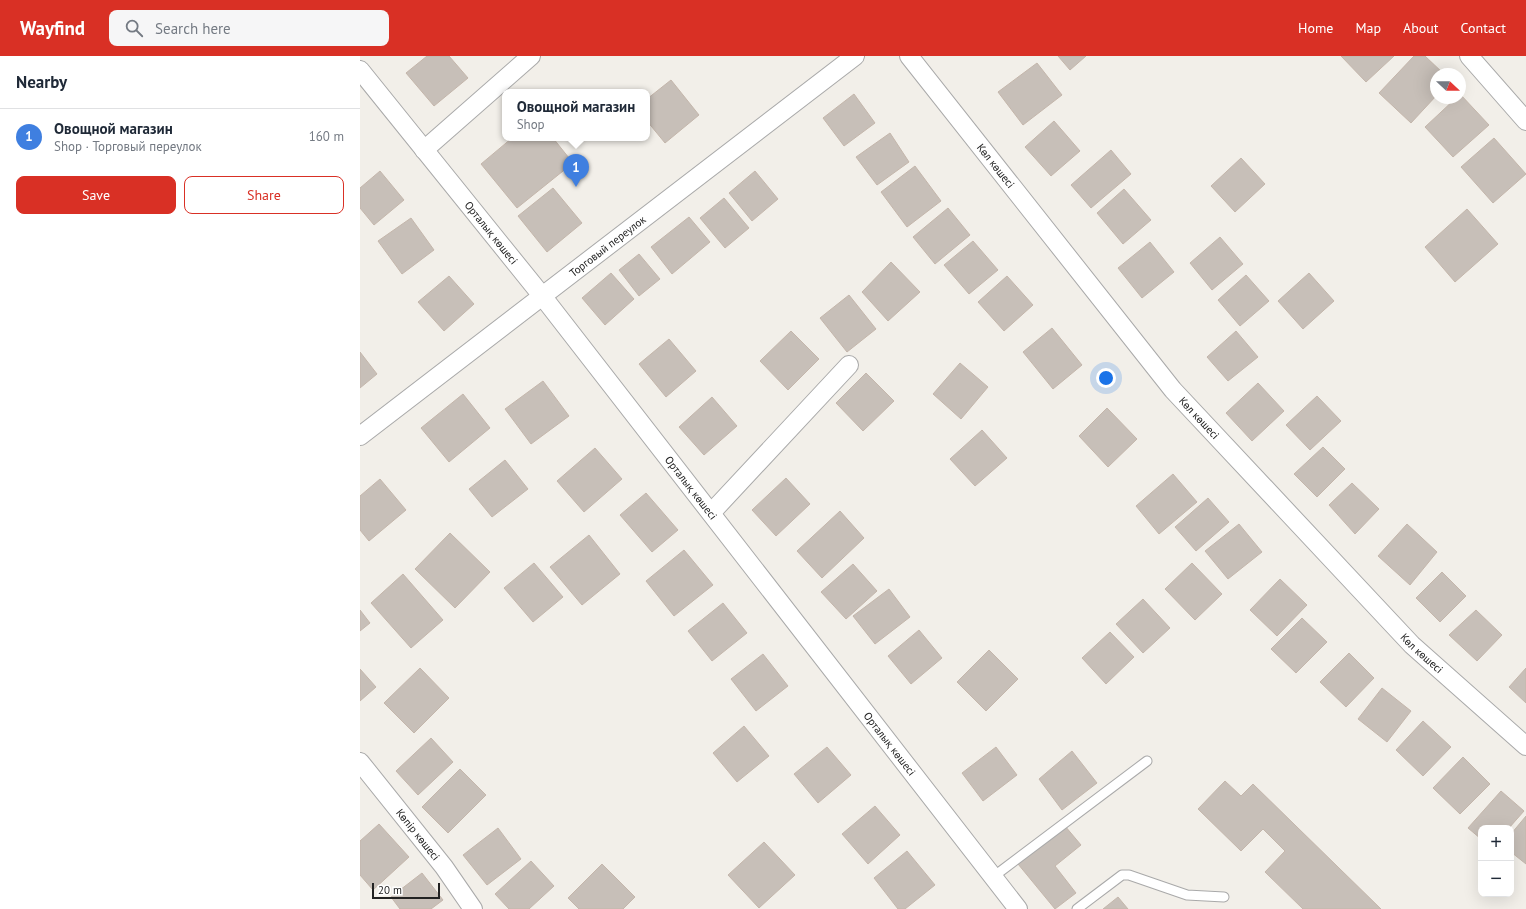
<!DOCTYPE html>
<html lang="en">
<head>
<meta charset="utf-8">
<style>
  :root { --surface:#fff; --page:#f6f6f7; --text:#1f2937; --muted:#747a83; --line:#e0e1e3; --accent:#d93025 }
  body { margin:0; font-family:"PT Sans",sans-serif; background:var(--page); color:var(--text) }
  .controls { position:absolute; right:12px; bottom:12px; display:grid; overflow:hidden; border-radius:8px; box-shadow:0 4px 16px #0002 }
  .controls button { width:36px; height:36px; display:grid; place-items:center; padding:0; border:0; border-bottom:1px solid var(--line); background:var(--surface); color:var(--text); font:20px sans-serif }
  .compass { position:absolute; left:1070px; top:12px; width:36px; height:36px; border-radius:50%; background:var(--surface); box-shadow:0 4px 16px #0002; rotate:112deg }
  .scale { position:absolute; left:12px; bottom:10px; width:68px; box-sizing:border-box; padding-left:4px; border:2px solid #222; border-top:0; font-size:11px; line-height:14px; white-space:nowrap; color:#222; -webkit-text-stroke:3px #fff; paint-order:stroke }
  .you { position:absolute; left:746px; top:322px; width:14px; height:14px; margin:-10px; border:3px solid #fff; border-radius:50%; background:#1a73e8; box-shadow:0 0 0 6px #1a73e833 }
  .badge { display:grid; place-items:center; width:26px; height:26px; border-radius:50%; background:var(--accent); color:#fff; font-size:13px; font-weight:700 }
  .pin { position:absolute; translate:-50% -33px; filter:drop-shadow(0 1px 2px #0008) }
  .pin::after { content:''; position:absolute; top:21px; width:14px; height:12px; background:inherit; clip-path:polygon(0 0,100% 0,50% 100%) }
  .popup { position:absolute; left:142px; top:33px; width:148px; height:52px; box-sizing:border-box; display:grid; place-content:center; border-radius:8px; background:var(--surface); filter:drop-shadow(0 1px 3px #0005); font-size:13px; white-space:nowrap; color:var(--muted) }
  .popup b { font-size:15px; color:var(--text) }
  .popup::after { content:''; position:absolute; left:50%; top:100%; margin-left:-8px; border:8px solid transparent; border-top-color:var(--surface) }
  .list { margin:0; padding:0; list-style:none }
  h2 { display:flex; justify-content:space-between; align-items:center; height:52px; margin:0; padding:0 16px; font-size:17px }
  h2 small { font-size:13px; font-weight:400; color:var(--muted) }
  .list li { display:grid; grid-template-columns:26px 1fr auto; gap:12px; align-items:center; box-sizing:border-box; height:56px; padding:0 16px; border-top:1px solid var(--line) }
  .list b { display:block; font-size:15px; white-space:nowrap }
  .list p { margin:0; font-size:13px; white-space:nowrap; color:var(--muted) }
  .list em { font-size:13px; font-style:normal; color:var(--muted) }
  .actions { display:flex; gap:8px; padding:12px 16px }
  .actions a { flex:1; padding:9px 0; border:1px solid var(--accent); border-radius:8px; text-align:center; font-size:14px; color:var(--accent) }
  .actions .main { background:var(--accent); color:#fff }
  .icon { flex:none; width:22px; height:22px; fill:none; stroke:currentColor; stroke-width:2; stroke-linecap:round; stroke-linejoin:round }
  .map { position:relative; flex:none; width:1166px; height:853px; overflow:hidden }
  header { display:flex; align-items:center; gap:24px; box-sizing:border-box; height:56px; padding:0 20px; background:var(--accent); color:#fff }
  header strong { font-size:19px }
  nav { display:flex; gap:22px; margin-inline-start:auto; font-size:14px }
  .search { width:280px; height:36px; background:var(--page); display:flex; align-items:center; gap:10px; box-sizing:border-box; padding:0 14px; border-radius:8px; color:var(--muted); font-size:15px }
  main { display:flex }
  aside { flex:1; background:var(--surface) }
  .map>svg:first-child { display:block }
  .building { fill:#c7bfb8; stroke:#c4b6ab }
  .lines { fill:none; stroke-linecap:round; stroke-linejoin:round }
  .service-casing { stroke:#a9a9a9; stroke-width:11 }
  .minor-casing { stroke:#a9a9a9; stroke-width:20 }
  .service { stroke:#fff; stroke-width:9 }
  .minor { stroke:#fff; stroke-width:18 }
  .labels { text-anchor:middle; dominant-baseline:central; stroke-width:4; stroke-linejoin:round; paint-order:stroke }
  .street-label { font-size:11px; fill:#222; stroke:#fff }
</style>
</head>
<body>
<header>
<strong>Wayfind</strong>
<div class="search"><svg class="icon" aria-label="search" viewBox="0 0 24 24"><circle cx="10" cy="10" r="6"/><path d="M15 15l6 6"/></svg>Search here</div>
<nav><a>Home</a><a>Map</a><a>About</a><a>Contact</a></nav>
</header>
<main>
<aside>
<h2>Nearby<small></small></h2>
<ul class="list">
<li><span class="badge" style="background:#3f7fe0">1</span><div><b>Овощной магазин</b><p>Shop · Торговый переулок</p></div><em>160 m</em></li>
</ul>
<div class="actions"><a class="main">Save</a><a>Share</a></div>
</aside>
<div class="map">
<svg width="1166" height="853" viewBox="0 0 1166 853">
  <rect width="100%" height="100%" fill="#f2efe9"/>
  <path class="building" d="M 67,0 L 89,0 L 108,22 L 74,50 L 46,17 Z
    M 698,0 L 726,0 L 710,14 Z
    M 981,0 L 1034,0 L 1006,26 Z
    M 1054,0 L 1065,0 L 1084,18 L 1076,18 L 1076,40 L 1051,67 L 1019,37 Z
    M 677,7 L 702,39 L 663,69 L 638,36 Z
    M 311,24 L 339,59 L 305,87 L 287,65 L 287,43 Z
    M 494,38 L 515,67 L 484,90 L 463,62 Z
    M 1100,38 L 1129,69 L 1093,101 L 1065,71 L 1096,42 L 1100,42 Z
    M 694,65 L 720,95 L 691,120 L 665,91 Z
    M 530,77 L 549,106 L 517,129 L 496,101 Z
    M 152,82 L 193,82 L 213,107 L 157,152 L 121,108 Z
    M 1134,82 L 1166,118 L 1133,147 L 1101,111 Z
    M 751,94 L 771,118 L 731,152 L 711,129 Z
    M 881,102 L 905,128 L 875,156 L 851,130 Z
    M 555,110 L 581,145 L 547,171 L 521,136 Z
    M 20,115 L 44,144 L 14,169 L 0,152 L 0,132 Z
    M 395,115 L 418,143 L 392,165 L 369,137 Z
    M 193,132 L 222,167 L 187,196 L 158,160 Z
    M 764,133 L 791,164 L 763,188 L 737,157 Z
    M 364,142 L 389,172 L 365,192 L 340,162 Z
    M 588,152 L 610,179 L 575,208 L 553,181 Z
    M 1107,153 L 1138,188 L 1095,226 L 1065,191 Z
    M 329,161 L 350,186 L 312,218 L 291,191 Z
    M 51,162 L 74,194 L 42,218 L 18,185 Z
    M 860,181 L 883,208 L 852,234 L 830,207 Z
    M 613,185 L 638,214 L 609,238 L 584,209 Z
    M 790,186 L 814,216 L 782,242 L 758,212 Z
    M 279,198 L 300,223 L 279,240 L 259,214 Z
    M 531,206 L 560,236 L 528,265 L 502,236 Z
    M 251,217 L 274,243 L 245,269 L 222,242 Z
    M 949,217 L 974,245 L 943,273 L 918,245 Z
    M 886,219 L 909,245 L 880,270 L 858,244 Z
    M 89,220 L 114,248 L 84,275 L 58,246 Z
    M 647,220 L 673,249 L 644,275 L 618,246 Z
    M 489,239 L 516,273 L 487,296 L 460,262 Z
    M 692,272 L 722,309 L 693,333 L 663,296 Z
    M 431,275 L 459,303 L 428,334 L 400,305 Z
    M 876,275 L 898,301 L 868,325 L 847,301 Z
    M 309,283 L 336,315 L 306,341 L 279,308 Z
    M 0,296 L 17,318 L 0,332 Z
    M 600,307 L 628,331 L 601,363 L 573,338 Z
    M 506,317 L 534,345 L 503,375 L 476,347 Z
    M 183,325 L 209,360 L 171,388 L 145,353 Z
    M 898,327 L 924,355 L 892,385 L 866,357 Z
    M 103,338 L 130,372 L 89,406 L 61,372 Z
    M 957,340 L 981,365 L 950,394 L 926,369 Z
    M 352,341 L 377,370 L 344,399 L 319,371 Z
    M 747,352 L 777,383 L 748,411 L 719,380 Z
    M 622,374 L 647,402 L 615,430 L 590,403 Z
    M 963,391 L 985,413 L 957,441 L 934,418 Z
    M 235,392 L 262,423 L 224,456 L 197,425 Z
    M 145,404 L 168,433 L 132,461 L 109,433 Z
    M 813,418 L 837,446 L 799,478 L 776,450 Z
    M 426,422 L 450,448 L 416,480 L 392,454 Z
    M 20,423 L 46,454 L 9,485 L 0,474 L 0,440 Z
    M 992,427 L 1019,453 L 995,478 L 969,449 Z
    M 286,437 L 318,474 L 292,496 L 260,459 Z
    M 848,442 L 869,466 L 836,495 L 815,471 Z
    M 480,455 L 504,482 L 462,522 L 437,495 Z
    M 879,468 L 902,496 L 868,523 L 845,495 Z
    M 1047,468 L 1077,496 L 1050,529 L 1018,500 Z
    M 90,477 L 130,516 L 95,552 L 55,513 Z
    M 229,479 L 260,518 L 222,549 L 190,511 Z
    M 324,494 L 353,529 L 314,560 L 286,525 Z
    M 174,507 L 203,541 L 173,566 L 144,532 Z
    M 832,507 L 862,538 L 835,564 L 805,533 Z
    M 493,508 L 517,535 L 486,563 L 461,536 Z
    M 1082,516 L 1106,540 L 1080,566 L 1056,542 Z
    M 43,518 L 83,564 L 51,592 L 11,547 Z
    M 920,523 L 947,549 L 917,580 L 890,554 Z
    M 529,533 L 550,561 L 515,588 L 493,560 Z
    M 783,543 L 810,572 L 783,597 L 756,568 Z
    M 363,547 L 387,577 L 352,605 L 328,575 Z
    M 0,554 L 10,567 L 0,575 Z
    M 1116,554 L 1142,579 L 1117,605 L 1089,579 Z
    M 942,562 L 967,586 L 936,617 L 911,593 Z
    M 559,574 L 582,602 L 551,628 L 528,600 Z
    M 750,576 L 774,601 L 746,628 L 722,602 Z
    M 629,594 L 658,623 L 626,655 L 597,626 Z
    M 989,597 L 1014,622 L 986,651 L 960,626 Z
    M 403,598 L 428,630 L 396,655 L 371,623 Z
    M 60,612 L 89,642 L 54,677 L 24,647 Z
    M 1166,612 L 1166,647 L 1149,631 Z
    M 0,613 L 16,631 L 0,645 Z
    M 1022,632 L 1051,655 L 1027,686 L 998,663 Z
    M 1063,665 L 1091,691 L 1063,720 L 1036,694 Z
    M 384,670 L 409,700 L 377,726 L 353,697 Z
    M 71,682 L 93,706 L 58,739 L 36,715 Z
    M 467,691 L 491,719 L 458,747 L 434,718 Z
    M 636,691 L 657,719 L 623,745 L 602,717 Z
    M 712,695 L 737,727 L 702,754 L 679,723 Z
    M 1103,701 L 1130,728 L 1100,758 L 1073,732 Z
    M 100,713 L 126,739 L 88,777 L 62,751 Z
    M 865,725 L 881,740 L 893,728 L 1021,853 L 943,853 L 905,816 L 925,795 L 903,773 L 881,795 L 838,753 Z
    M 1141,735 L 1164,755 L 1149,772 L 1121,772 L 1121,783 L 1108,772 Z
    M 515,750 L 540,779 L 508,808 L 482,778 Z
    M 1166,760 L 1166,808 L 1151,796 L 1151,778 Z
    M 19,768 L 49,801 L 13,834 L 0,819 L 0,785 Z
    M 705,770 L 721,789 L 695,810 L 716,837 L 695,853 L 658,808 Z
    M 138,772 L 161,803 L 127,829 L 103,799 Z
    M 404,786 L 435,819 L 399,852 L 368,819 Z
    M 547,795 L 575,829 L 545,853 L 538,853 L 514,822 Z
    M 171,805 L 194,830 L 169,853 L 149,853 L 135,838 Z
    M 242,808 L 275,841 L 263,853 L 219,853 L 208,842 Z
    M 62,817 L 83,844 L 71,853 L 40,853 L 31,841 Z
    M 758,841 L 768,853 L 743,853 Z"/>
  <g class="lines">
    <g class="service-casing">
      <path id="service" d="M 633,821 L 787,705
        M 717,853 L 762,819 L 769,819 L 827,839 L 864,841"/>
    </g>
    <g class="minor-casing">
      <g id="minor">
        <path id="s1" d="M 549,0 L 813,334 L 1052,589 L 1166,690"/>
        <path d="M 1109,0 L 1166,65"/>
        <path id="s2" d="M 0,14 L 183,241 L 658,853"/>
        <path d="M 64,94 L 171,0"/>
        <path id="s3" d="M 0,380 L 495,0"/>
        <path d="M 351,457 L 489,309"/>
        <path id="s4" d="M 0,706 L 84,811 L 113,853"/>
      </g>
    </g>
    <use href="#service" class="service"/>
    <use href="#minor" class="minor"/>
  </g>
  <g class="labels">
    <g class="street-label">
      <text stroke="none"><textPath href="#s1" startOffset="140">Көл көшесі</textPath></text>
      <text stroke="none"><textPath href="#s2" startOffset="209">Орталық көшесі</textPath></text>
      <text stroke="none"><textPath href="#s3" startOffset="312">Торговый переулок</textPath></text>
      <text stroke="none"><textPath href="#s1" startOffset="464">Көл көшесі</textPath></text>
      <text stroke="none"><textPath href="#s2" startOffset="533">Орталық көшесі</textPath></text>
      <text stroke="none"><textPath href="#s1" startOffset="788">Көл көшесі</textPath></text>
      <text stroke="none"><textPath href="#s2" startOffset="857">Орталық көшесі</textPath></text>
      <text stroke="none"><textPath href="#s4" startOffset="93">Көпір көшесі</textPath></text>
    </g>
  </g>
</svg>
<div class="controls">
<button>+</button>
<button>−</button>
</div>
<svg class="compass" viewBox="-18 -18 36 36"><path d="M0-13l5 13h-10z" fill="#e53935"/><path d="M0 13l5-13h-10z" fill="#747a83"/></svg>
<div class="scale">20 m</div>
<div class="you"></div>
<div class="pin badge" style="left:216px;top:131px;background:#3f7fe0">1</div>
<div class="popup"><b>Овощной магазин</b>Shop</div>
</div>
</main>
</body>
</html>
